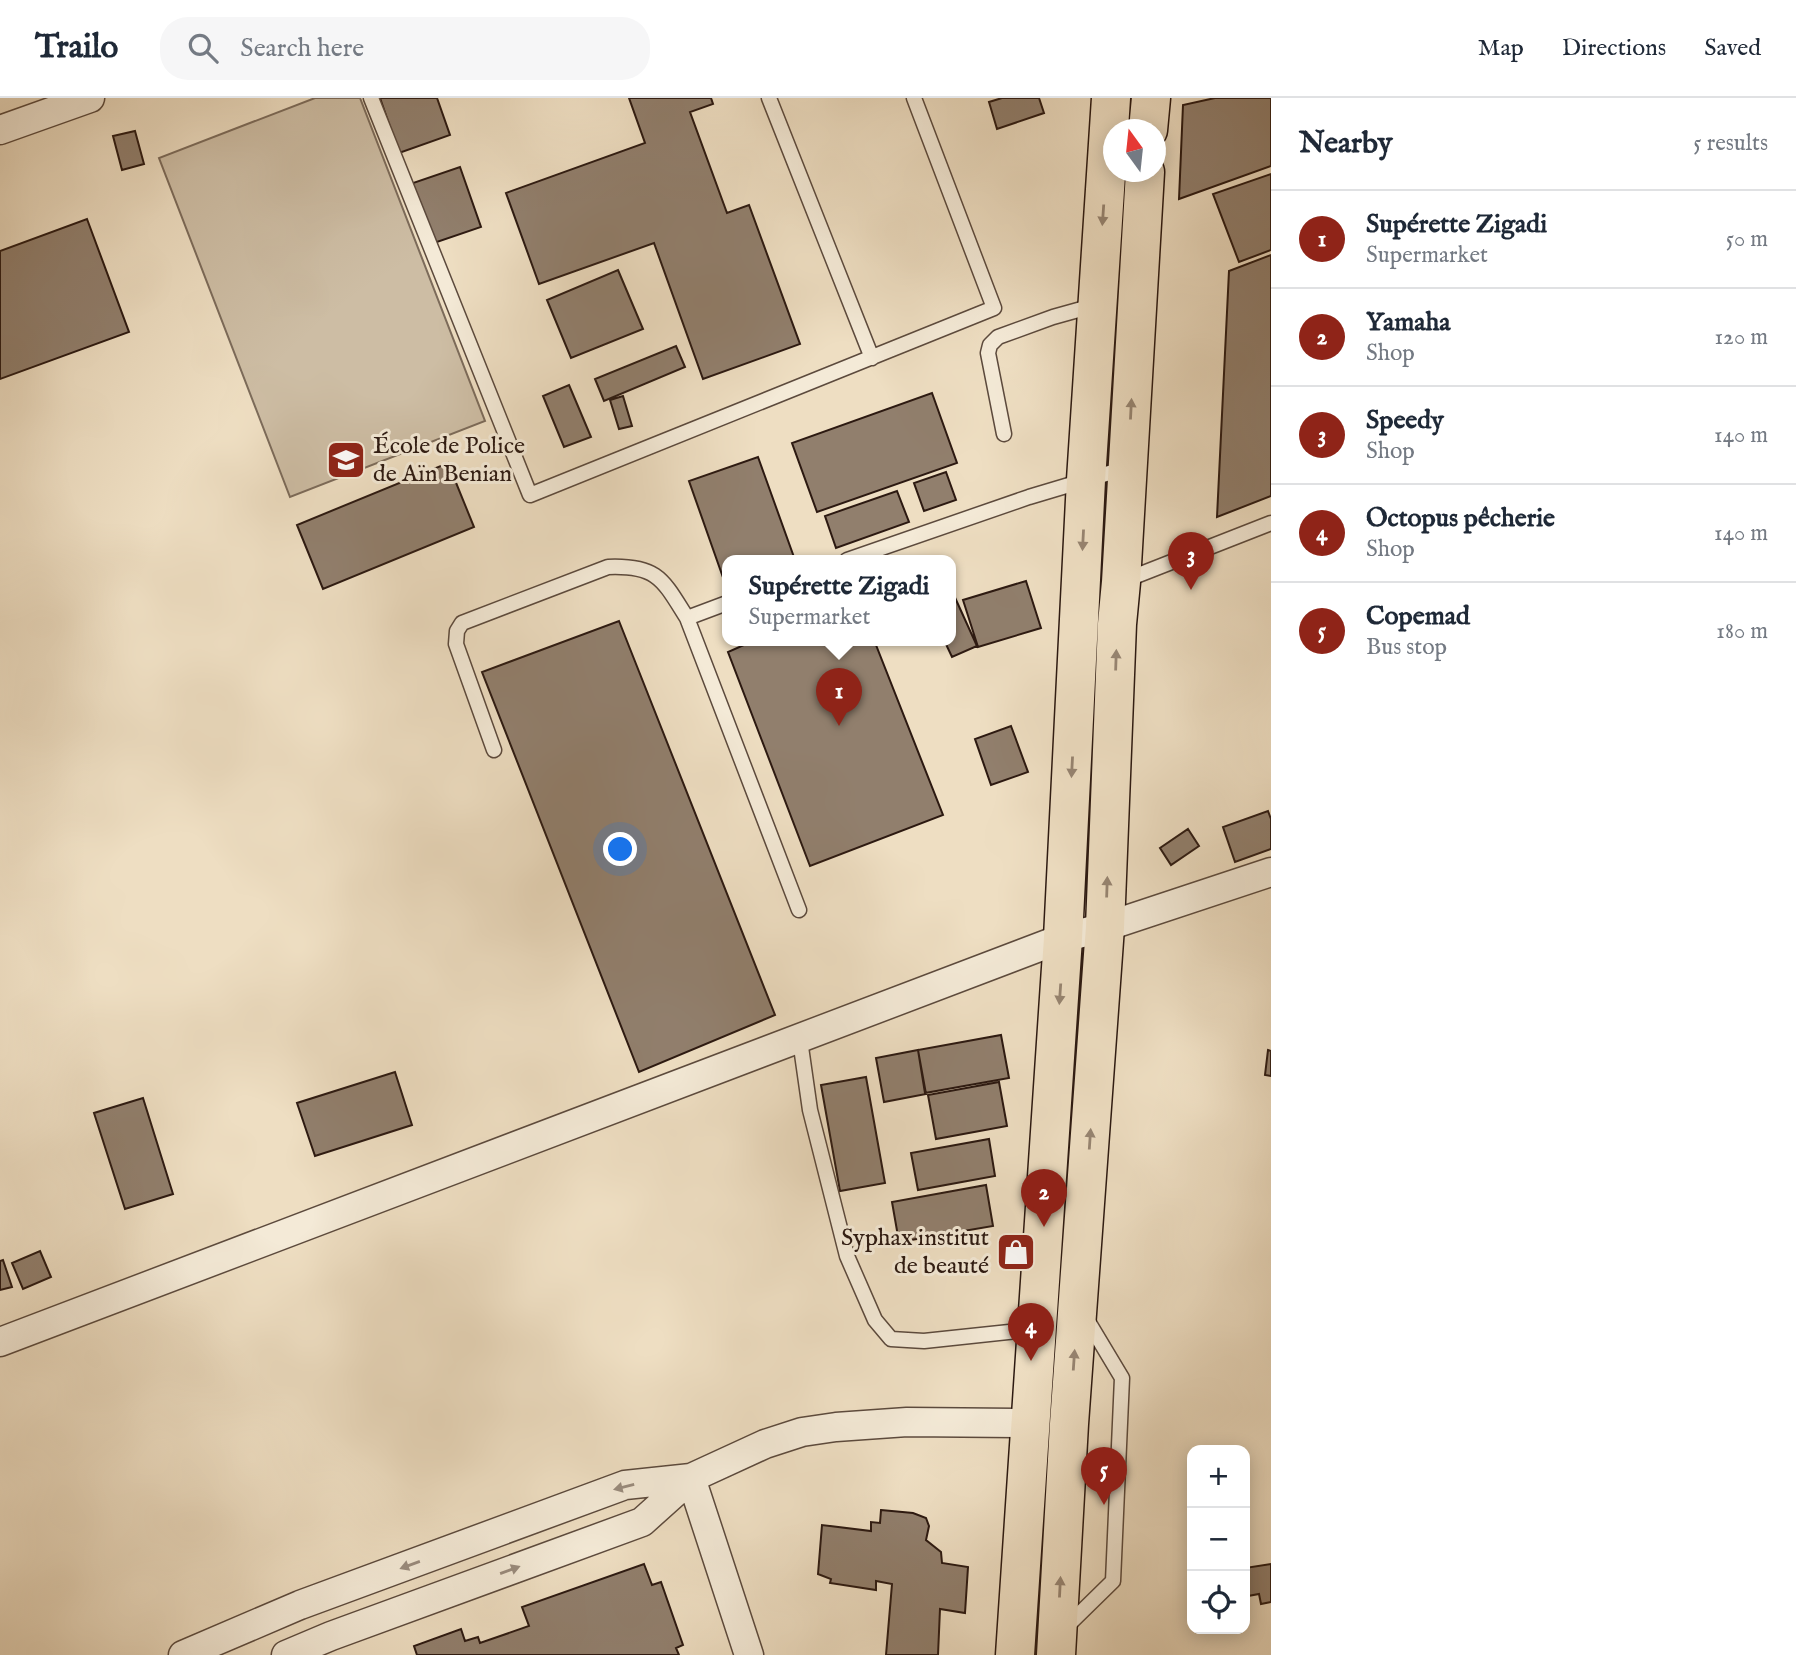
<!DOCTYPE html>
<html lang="en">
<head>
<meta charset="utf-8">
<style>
  :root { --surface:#fff; --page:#f6f6f7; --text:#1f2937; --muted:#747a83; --line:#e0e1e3; --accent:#8f2418 }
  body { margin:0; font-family:"IM FELL English",serif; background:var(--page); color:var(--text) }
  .controls { position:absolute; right:21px; bottom:21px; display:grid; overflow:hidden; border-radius:14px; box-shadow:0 4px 18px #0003 }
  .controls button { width:63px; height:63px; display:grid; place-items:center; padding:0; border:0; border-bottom:2px solid var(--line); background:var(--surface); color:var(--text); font:35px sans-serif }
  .compass { position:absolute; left:1103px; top:21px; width:63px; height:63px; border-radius:50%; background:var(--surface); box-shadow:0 4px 18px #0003; rotate:345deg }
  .you { position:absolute; left:621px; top:752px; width:24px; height:24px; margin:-18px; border:5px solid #fff; border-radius:50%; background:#1a73e8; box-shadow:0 0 0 10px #1a73e833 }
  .badge { display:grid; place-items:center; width:46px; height:46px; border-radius:50%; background:var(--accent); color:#fff; font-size:23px; font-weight:700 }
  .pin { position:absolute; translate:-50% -58px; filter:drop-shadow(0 2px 4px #0008) }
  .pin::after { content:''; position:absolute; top:37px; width:24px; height:21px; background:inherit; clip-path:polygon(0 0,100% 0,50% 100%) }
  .popup { position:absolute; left:722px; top:457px; width:234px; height:91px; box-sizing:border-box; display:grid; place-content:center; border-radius:14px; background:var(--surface); filter:drop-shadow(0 2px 5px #0005); font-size:23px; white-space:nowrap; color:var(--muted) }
  .popup b { font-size:26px; color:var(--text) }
  .popup::after { content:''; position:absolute; left:50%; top:100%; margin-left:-14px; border:14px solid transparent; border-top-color:var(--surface) }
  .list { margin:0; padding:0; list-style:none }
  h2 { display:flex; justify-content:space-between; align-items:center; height:91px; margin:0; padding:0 28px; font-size:30px }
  h2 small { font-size:23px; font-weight:400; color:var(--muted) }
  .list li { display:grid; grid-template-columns:46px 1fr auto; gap:21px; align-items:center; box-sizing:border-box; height:98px; padding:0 28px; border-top:2px solid var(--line) }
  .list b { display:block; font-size:26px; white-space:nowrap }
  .list p { margin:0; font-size:23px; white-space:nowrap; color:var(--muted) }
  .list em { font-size:23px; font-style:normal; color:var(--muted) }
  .icon { flex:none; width:38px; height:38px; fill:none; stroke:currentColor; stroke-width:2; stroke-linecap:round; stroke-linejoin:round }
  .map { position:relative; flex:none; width:1271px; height:1557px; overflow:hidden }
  header { display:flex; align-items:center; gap:42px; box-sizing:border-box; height:98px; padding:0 35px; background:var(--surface); border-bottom:2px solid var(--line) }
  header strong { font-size:33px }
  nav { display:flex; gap:38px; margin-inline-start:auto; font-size:24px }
  .search { width:490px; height:63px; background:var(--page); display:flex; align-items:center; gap:18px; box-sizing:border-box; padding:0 24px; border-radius:28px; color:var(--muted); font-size:26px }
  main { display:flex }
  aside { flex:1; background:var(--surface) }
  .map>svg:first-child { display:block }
  .green { fill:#cdbda4; stroke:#7c6b5a; stroke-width:2 }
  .building { fill:#917f6d; stroke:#2c1911; stroke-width:2 }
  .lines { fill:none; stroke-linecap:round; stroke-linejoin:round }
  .lane-casing { stroke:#5c4a3d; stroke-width:17 }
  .street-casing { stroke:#5c4a3d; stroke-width:31 }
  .primary-casing { stroke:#2c1911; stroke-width:41 }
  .lane { stroke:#f4ead7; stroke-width:14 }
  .street { stroke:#f4ead7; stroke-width:28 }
  .primary { stroke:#eedec2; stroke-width:38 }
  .oneway { fill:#978572 }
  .oneway2 { fill:#9a8c7e }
  .labels { text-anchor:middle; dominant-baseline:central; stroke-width:6; stroke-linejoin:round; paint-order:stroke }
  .poi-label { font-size:24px; fill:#2c1911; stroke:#f4ead7; text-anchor:start }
</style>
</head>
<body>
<header>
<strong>Trailo</strong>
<div class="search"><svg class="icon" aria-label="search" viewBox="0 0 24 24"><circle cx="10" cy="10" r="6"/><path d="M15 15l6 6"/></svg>Search here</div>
<nav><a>Map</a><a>Directions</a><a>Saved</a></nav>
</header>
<main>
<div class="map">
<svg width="1271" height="1557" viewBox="0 0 1271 1557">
  <rect width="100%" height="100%" fill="#eedec2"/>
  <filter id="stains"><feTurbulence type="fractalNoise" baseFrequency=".00286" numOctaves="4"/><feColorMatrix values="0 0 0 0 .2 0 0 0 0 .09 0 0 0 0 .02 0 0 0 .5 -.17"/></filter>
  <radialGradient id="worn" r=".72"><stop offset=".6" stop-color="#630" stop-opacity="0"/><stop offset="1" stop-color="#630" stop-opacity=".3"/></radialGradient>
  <path class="green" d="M 315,0 L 360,0 L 485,323 L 290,399 L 159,60 Z"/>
  <path class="building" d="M 380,0 L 437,0 L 450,37 L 399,55 Z
    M 629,0 L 711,0 L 713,6 L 690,14 L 727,115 L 749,107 L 800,246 L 703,281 L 654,145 L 539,186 L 506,95 L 645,45 Z
    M 1002,0 L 1039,0 L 1044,15 L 997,31 L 989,4 Z
    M 1215,0 L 1271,0 L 1271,68 L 1179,101 L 1183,7 Z
    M 135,33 L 144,66 L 122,72 L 113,38 Z
    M 460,69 L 481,129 L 431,146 L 410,86 Z
    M 1271,76 L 1271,152 L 1239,164 L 1213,96 Z
    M 87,121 L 129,234 L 0,281 L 0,153 Z
    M 1271,157 L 1271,398 L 1217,419 L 1229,173 Z
    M 618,172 L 643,231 L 571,260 L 547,202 Z
    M 676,248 L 685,269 L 604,303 L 595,281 Z
    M 569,287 L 591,339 L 564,349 L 543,298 Z
    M 932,295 L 957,365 L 817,414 L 792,345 Z
    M 623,298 L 632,328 L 619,331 L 610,302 Z
    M 758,359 L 795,462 L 727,462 L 726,488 L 689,383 Z
    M 448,365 L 474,429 L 323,491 L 297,427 Z
    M 946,374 L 956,402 L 924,413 L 914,385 Z
    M 897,393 L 909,424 L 836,450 L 825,418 Z
    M 1026,483 L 1041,530 L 978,549 L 963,502 Z
    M 952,493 L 977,548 L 952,559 L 944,542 L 951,542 Z
    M 619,523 L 775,917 L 639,974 L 482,574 Z
    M 755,542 L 874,542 L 943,717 L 810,768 L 728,554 Z
    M 1011,628 L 1028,674 L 991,687 L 975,641 Z
    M 1268,713 L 1271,721 L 1271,751 L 1235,764 L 1223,729 Z
    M 1188,731 L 1199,748 L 1171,767 L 1160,750 Z
    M 1001,937 L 1009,980 L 925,995 L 918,952 Z
    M 918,952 L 926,996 L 884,1004 L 876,960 Z
    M 1268,952 L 1271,953 L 1271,978 L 1265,977 Z
    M 395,974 L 412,1027 L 315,1058 L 297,1005 Z
    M 866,979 L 885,1085 L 840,1093 L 821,987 Z
    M 999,984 L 1007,1028 L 936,1041 L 928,997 Z
    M 143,1000 L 173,1096 L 125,1111 L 94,1015 Z
    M 989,1041 L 995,1078 L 918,1092 L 911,1055 Z
    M 986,1087 L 993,1128 L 899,1144 L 892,1104 Z
    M 40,1153 L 51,1179 L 23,1191 L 12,1165 Z
    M 3,1162 L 12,1189 L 0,1192 L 0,1163 Z
    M 881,1412 L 913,1415 L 926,1420 L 929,1428 L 926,1442 L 941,1454 L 942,1465 L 968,1469 L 965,1515 L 940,1511 L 938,1557 L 886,1557 L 892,1486 L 876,1483 L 876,1492 L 830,1485 L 831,1481 L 818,1476 L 822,1427 L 871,1433 L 871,1424 L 880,1425 Z
    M 644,1466 L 652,1487 L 661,1484 L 683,1547 L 676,1550 L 679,1557 L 417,1557 L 414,1548 L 461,1531 L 465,1543 L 478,1539 L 480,1545 L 529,1528 L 522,1509 Z
    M 1271,1466 L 1271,1504 L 1261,1506 L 1259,1496 L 1248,1498 L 1245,1470 Z"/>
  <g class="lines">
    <g class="lane-casing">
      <path id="lane" d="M 371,0 L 530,397 L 994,210 L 914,0
        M 769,0 L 872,260
        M 1004,336 L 988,255 L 990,247 L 998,239 L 1053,219 L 1096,207
        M 847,462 L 1029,399 L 1126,370
        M 1123,483 L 1271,425
        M 687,520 L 799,812
        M 494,652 L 456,546 L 457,533 L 462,525 L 608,469 C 658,467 663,482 687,520 L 727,505
        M 800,942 L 810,1012 L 847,1158 L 875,1222 L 891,1241 L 924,1243 L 1036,1231
        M 1065,1530 L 1113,1483 L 1122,1280 L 1086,1220"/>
    </g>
    <g class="street-casing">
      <path id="street" d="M 0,32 L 90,0
        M 0,1244 L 1063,840 L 1105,829 L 1271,774
        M 691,1380 L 749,1557
        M 183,1557 L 300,1507 L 625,1387 L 691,1380
        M 286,1557 L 331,1538 L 642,1424 L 691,1380 L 765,1346 L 802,1334 L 836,1329 L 907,1324 L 1030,1325"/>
    </g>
    <g class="primary-casing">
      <path id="primary" d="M 1148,32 L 1151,0
        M 1015,1557 L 1063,840 L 1086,382 L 1111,0
        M 1056,1557 L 1069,1326 L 1105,829 L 1117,526 L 1121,484 L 1145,74"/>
    </g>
    <use href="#lane" class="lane"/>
    <use href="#street" class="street"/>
    <use href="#primary" class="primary"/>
  </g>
  <defs><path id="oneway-solid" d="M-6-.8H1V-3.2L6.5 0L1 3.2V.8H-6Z" transform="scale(1.75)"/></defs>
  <g class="oneway">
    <use href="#oneway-solid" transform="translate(1103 117) rotate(94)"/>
    <use href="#oneway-solid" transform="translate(1131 311) rotate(-87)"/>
    <use href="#oneway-solid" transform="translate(1083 442) rotate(93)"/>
    <use href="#oneway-solid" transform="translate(1116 562) rotate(-88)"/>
    <use href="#oneway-solid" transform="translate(1072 669) rotate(93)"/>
    <use href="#oneway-solid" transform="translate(1107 789) rotate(-88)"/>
    <use href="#oneway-solid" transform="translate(1060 896) rotate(94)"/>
    <use href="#oneway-solid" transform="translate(1090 1041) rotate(-86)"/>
    <use href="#oneway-solid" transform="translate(1074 1262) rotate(-86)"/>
    <use href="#oneway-solid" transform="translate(1060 1489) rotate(-87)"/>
  </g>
  <g class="oneway2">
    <use href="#oneway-solid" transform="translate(624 1389) rotate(166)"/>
    <use href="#oneway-solid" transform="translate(410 1467) rotate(160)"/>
    <use href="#oneway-solid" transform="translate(510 1472) rotate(-20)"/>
  </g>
  <defs>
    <g id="university-square" transform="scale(2.0125)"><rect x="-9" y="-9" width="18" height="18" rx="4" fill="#8f2418" stroke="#f4ead7"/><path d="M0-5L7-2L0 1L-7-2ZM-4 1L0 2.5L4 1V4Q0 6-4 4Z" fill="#fff"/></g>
    <g id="shop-square" transform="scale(2.0125)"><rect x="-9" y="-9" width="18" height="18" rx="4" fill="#8f2418" stroke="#f4ead7"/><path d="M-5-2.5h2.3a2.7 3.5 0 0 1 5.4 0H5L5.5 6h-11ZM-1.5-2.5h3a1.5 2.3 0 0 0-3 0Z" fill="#fff"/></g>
  </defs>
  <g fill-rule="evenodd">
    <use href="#university-square" x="346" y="362"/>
    <use href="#shop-square" x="1016" y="1154"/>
  </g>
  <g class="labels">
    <g class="poi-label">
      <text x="373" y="348">École de Police<tspan x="373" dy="28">de Aïn Benian</tspan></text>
      <text x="989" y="1140" text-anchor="end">Syphax institut<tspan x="989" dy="28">de beauté</tspan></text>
    </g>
  </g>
  <rect width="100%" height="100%" filter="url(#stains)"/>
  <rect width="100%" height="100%" fill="url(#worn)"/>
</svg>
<div class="controls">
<button>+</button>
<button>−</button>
<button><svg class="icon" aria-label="locate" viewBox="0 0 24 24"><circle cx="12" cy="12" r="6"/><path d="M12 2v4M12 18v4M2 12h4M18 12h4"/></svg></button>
</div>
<svg class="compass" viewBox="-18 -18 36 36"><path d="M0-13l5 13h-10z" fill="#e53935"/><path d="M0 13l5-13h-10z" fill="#747a83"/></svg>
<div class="you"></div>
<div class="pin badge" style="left:839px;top:628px">1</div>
<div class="popup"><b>Supérette Zigadi</b>Supermarket</div>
<div class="pin badge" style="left:1044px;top:1129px">2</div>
<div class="pin badge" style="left:1191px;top:492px">3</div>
<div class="pin badge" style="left:1031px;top:1263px">4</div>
<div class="pin badge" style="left:1104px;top:1407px">5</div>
</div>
<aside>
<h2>Nearby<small>5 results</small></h2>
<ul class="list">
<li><span class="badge">1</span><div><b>Supérette Zigadi</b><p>Supermarket</p></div><em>50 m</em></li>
<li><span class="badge">2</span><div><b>Yamaha</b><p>Shop</p></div><em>120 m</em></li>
<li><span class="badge">3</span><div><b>Speedy</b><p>Shop</p></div><em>140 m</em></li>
<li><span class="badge">4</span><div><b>Octopus pêcherie</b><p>Shop</p></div><em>140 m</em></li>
<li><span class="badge">5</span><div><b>Copemad</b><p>Bus stop</p></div><em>180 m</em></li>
</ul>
</aside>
</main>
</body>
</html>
